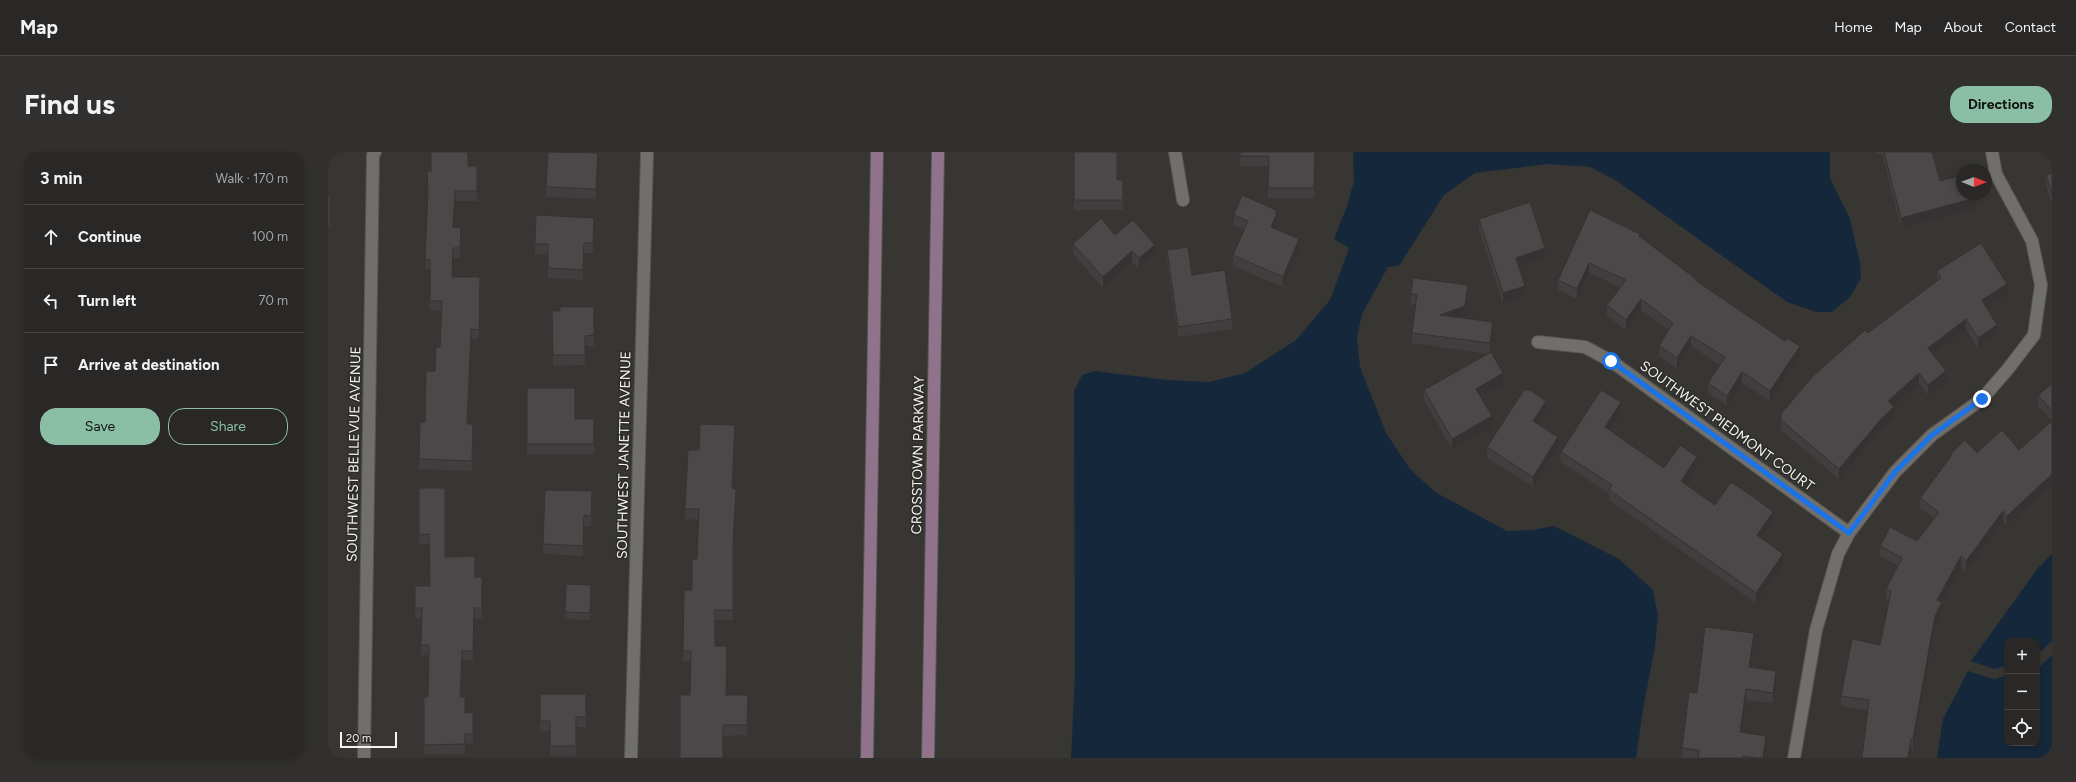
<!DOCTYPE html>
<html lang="en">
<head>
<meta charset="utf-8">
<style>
  :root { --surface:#292826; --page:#31302e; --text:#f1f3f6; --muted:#a5a6a7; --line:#454443; --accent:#8abfa5 }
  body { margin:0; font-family:Figtree,sans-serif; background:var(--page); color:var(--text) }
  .controls { position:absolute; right:12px; bottom:12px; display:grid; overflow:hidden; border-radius:8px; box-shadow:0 2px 6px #0003 }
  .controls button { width:36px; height:36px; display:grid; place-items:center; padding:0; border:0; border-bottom:1px solid var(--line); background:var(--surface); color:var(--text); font:20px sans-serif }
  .compass { position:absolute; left:1628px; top:12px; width:36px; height:36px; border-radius:50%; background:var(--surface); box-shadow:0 2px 6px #0003; rotate:91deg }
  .scale { position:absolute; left:12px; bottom:10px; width:57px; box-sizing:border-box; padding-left:4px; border:2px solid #f4f3f1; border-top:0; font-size:11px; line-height:14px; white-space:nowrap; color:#f4f3f1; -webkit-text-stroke:3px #2d2c29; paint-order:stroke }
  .stop { position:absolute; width:12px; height:12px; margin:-9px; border:3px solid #1a73e8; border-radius:50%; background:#fff }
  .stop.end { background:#1a73e8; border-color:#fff; box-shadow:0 1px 4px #0008 }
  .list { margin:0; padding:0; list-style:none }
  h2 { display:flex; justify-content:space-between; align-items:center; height:52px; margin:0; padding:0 16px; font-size:17px }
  h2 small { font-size:13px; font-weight:400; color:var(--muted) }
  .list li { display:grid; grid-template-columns:26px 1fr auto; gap:12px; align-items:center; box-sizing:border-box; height:64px; padding:0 16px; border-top:1px solid var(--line) }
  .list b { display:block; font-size:15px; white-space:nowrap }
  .list em { font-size:13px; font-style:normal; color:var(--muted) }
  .actions { display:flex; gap:8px; padding:12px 16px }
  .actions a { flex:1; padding:9px 0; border:1px solid var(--accent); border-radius:16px; text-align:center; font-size:14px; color:var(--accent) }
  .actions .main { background:var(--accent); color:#111 }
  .icon { flex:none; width:22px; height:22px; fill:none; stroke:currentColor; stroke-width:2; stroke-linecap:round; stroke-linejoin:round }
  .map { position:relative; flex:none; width:1724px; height:606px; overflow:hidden; border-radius:16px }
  header { display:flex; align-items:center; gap:24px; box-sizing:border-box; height:56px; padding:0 20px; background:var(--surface); border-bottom:1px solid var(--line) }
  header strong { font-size:19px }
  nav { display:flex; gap:22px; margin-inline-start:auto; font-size:14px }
  .intro { display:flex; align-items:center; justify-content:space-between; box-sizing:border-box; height:96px; padding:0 24px }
  h1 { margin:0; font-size:28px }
  .button { padding:10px 18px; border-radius:16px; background:var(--accent); color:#111; font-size:14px; font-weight:700 }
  main { display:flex; gap:24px; padding:0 24px }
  aside { flex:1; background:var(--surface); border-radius:16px; box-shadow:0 2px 6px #0003 }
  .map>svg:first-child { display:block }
  .water { fill:#15283b }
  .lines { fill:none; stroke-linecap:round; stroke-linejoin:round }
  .street-casing { stroke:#565552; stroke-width:14 }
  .secondary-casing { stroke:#565552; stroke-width:14 }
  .street { stroke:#716f6c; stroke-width:12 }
  .secondary { stroke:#90738a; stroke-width:12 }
  .wall { fill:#413e40 }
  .shaded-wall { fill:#353234 }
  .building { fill:#4c484a; stroke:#353234 }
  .route { stroke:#1a73e8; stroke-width:5 }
  .labels { text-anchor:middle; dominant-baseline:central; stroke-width:3; stroke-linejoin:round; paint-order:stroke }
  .street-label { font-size:14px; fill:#f4f3f1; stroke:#2d2c29 }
</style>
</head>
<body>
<header>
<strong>Map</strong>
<nav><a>Home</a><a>Map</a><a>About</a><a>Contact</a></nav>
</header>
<div class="intro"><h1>Find us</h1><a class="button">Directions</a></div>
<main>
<aside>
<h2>3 min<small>Walk · 170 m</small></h2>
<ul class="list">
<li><svg class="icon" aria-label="ahead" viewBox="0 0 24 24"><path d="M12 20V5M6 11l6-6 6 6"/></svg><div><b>Continue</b></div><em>100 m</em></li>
<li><svg class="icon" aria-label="left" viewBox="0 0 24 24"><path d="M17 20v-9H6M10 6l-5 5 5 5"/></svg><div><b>Turn left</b></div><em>70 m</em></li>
<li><svg class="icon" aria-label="arrive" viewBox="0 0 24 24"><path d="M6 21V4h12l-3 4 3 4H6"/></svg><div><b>Arrive at destination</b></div></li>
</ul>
<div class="actions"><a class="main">Save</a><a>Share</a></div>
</aside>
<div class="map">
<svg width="1724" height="606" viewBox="0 0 1724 606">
  <rect width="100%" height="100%" fill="#373633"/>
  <path class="water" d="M 1025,0 L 1502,0 L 1502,26 L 1522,67 L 1532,111 L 1533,126 L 1522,145 L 1504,160 L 1488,160 L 1459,150 L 1289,29 L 1262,15 L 1220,12 L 1147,21 L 1116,43 L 1071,114 L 1060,115 L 1034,162 L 1029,185 L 1032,215 L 1058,281 L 1082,317 L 1107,340 L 1179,379 L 1204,378 L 1226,374 L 1291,407 L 1325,438 L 1330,464 L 1327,495 L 1315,557 L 1308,606 L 743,606 L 747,522 L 746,239 L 754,223 L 766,219 L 839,228 L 881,230 L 917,221 L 968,188 L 1002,148 L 1021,96 L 1006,87 L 1019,54 L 1026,29 Z
    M 1724,402 L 1724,489 L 1709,503 L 1709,489 L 1679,489 L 1679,514 L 1666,517 L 1643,509 L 1710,416 Z
    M 1724,503 L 1724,606 L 1609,606 L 1615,567 L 1640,519 L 1666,527 L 1679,524 L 1679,591 L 1709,591 L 1709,517 Z"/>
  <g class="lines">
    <g class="street-casing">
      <path id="street" d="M 847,0 L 855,48
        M 1210,190 L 1257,195 L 1283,209 L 1521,381
        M 36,606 L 45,3 L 47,0
        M 303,606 L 319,0
        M 1466,606 L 1488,478 L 1510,402 L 1521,381 L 1567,320 L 1604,283 L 1654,247 L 1680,217 L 1706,183 L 1713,133 L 1704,89 L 1668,22 L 1664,0"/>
    </g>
    <g class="secondary-casing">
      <path id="secondary" d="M 539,606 L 549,0
        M 600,606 L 610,0"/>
    </g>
    <use href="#street" class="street"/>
    <use href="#secondary" class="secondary"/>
  </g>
  <path class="wall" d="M 746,0 L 789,28 L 795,28 L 795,58 L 746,58 Z
    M 912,0 L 987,0 L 986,46 L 940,46 L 941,14 L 912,14 Z
    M 1547,0 L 1604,0 L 1612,29 L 1647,57 L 1573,76 L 1554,2 L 1547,2 Z
    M 270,11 L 268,47 L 218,45 L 218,35 Z
    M 140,14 L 149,14 L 149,49 L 127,49 L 125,75 L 133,85 L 132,106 L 125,106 L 124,125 L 152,125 L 151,187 L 143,187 L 140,272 L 145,282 L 144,319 L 91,317 L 91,307 L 97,270 L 112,195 L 113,159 L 102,158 L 102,117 L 97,117 L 100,45 L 99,19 L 103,19 Z
    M 1724,21 L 1724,52 L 1718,34 L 1718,23 Z
    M 0,43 L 2,54 L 2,74 L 0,74 Z
    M 906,63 L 948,74 L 947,77 L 971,97 L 955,135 L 905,114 L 905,103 L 917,78 L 906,73 Z
    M 1151,67 L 1217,106 L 1191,115 L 1197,144 L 1175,152 L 1151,77 Z
    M 266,76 L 265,101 L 256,101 L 255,128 L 220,126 L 220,103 L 207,102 L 207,92 Z
    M 787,83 L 827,103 L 811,117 L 804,110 L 775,136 L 745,102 L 745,92 Z
    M 1312,84 L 1368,129 L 1472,204 L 1442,249 L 1414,231 L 1399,254 L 1380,241 L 1380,231 L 1392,213 L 1363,194 L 1349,217 L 1331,204 L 1331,194 L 1341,178 L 1313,158 L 1298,178 L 1279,164 L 1279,153 L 1292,135 L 1261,121 L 1249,147 L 1230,138 L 1230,128 Z
    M 839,98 L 864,123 L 904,167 L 904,177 L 850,185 L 839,108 Z
    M 1609,119 L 1679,143 L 1658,156 L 1669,183 L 1650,196 L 1638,177 L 1605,202 L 1618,229 L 1600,243 L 1591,231 L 1565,254 L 1566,265 L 1553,277 L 1511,327 L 1453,278 L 1453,262 L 1540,181 L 1609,129 Z
    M 1083,142 L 1140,143 L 1137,164 L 1134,166 L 1165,180 L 1162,201 L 1175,232 L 1153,244 L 1164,275 L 1124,297 L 1096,248 L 1096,238 L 1160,202 L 1084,191 L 1084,181 L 1088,152 L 1083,152 Z
    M 266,155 L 266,194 L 257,194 L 257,213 L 225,214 L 224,159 L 232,159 Z
    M 1724,232 L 1724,332 L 1679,374 L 1675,370 L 1638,419 L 1633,415 L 1614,450 L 1614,461 L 1607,474 L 1585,598 L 1583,597 L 1540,558 L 1513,554 L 1513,544 L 1552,493 L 1561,449 L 1558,447 L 1558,437 L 1570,414 L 1552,404 L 1552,394 L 1589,389 L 1606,366 L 1592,356 L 1592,346 L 1623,305 L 1623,302 L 1649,301 L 1691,298 L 1724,269 L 1710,254 L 1710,243 Z
    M 199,236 L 247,267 L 266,267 L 266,302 L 199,302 Z
    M 1218,259 L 1209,272 L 1230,296 L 1205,335 L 1159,306 L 1159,295 Z
    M 1293,261 L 1281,278 L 1336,316 L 1369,315 L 1358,332 L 1387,353 L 1445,370 L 1434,387 L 1455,412 L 1428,451 L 1281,348 L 1281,342 L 1233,310 L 1233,300 Z
    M 407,284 L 405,336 L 408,347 L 405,403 L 405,468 L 387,468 L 387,494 L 398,543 L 420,543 L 419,583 L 395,584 L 362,543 L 363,510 L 355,509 L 356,438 L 364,438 L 369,407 L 371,368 L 357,367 L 357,357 L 371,298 Z
    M 91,336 L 117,405 L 147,425 L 154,425 L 154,466 L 146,466 L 145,509 L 134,508 L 133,545 L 137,561 L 145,560 L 145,591 L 137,592 L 137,602 L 96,602 L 96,545 L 100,545 L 101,503 L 93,503 L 94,466 L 87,466 L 87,434 L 102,434 L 101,392 L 91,392 Z
    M 264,350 L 263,374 L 256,374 L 255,404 L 215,402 L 215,392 Z
    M 263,433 L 262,468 L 237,467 L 237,460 Z
    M 1426,491 L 1422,516 L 1448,529 L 1445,551 L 1418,548 L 1413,581 L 1438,594 L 1436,606 L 1354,606 L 1354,596 L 1369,541 Z
    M 212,542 L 258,542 L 258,575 L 248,575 L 248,604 L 222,604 L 222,579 L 212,579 Z"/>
  <path class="shaded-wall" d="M 270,1 L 270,11 L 268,47 L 268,37 Z
    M 127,39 L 127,49 L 125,85 L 125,75 Z
    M 1647,46 L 1647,57 L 1573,76 L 1573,66 Z
    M 948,64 L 948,74 L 943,85 L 943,75 Z
    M 971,87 L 971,97 L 955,135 L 955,125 Z
    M 827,93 L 827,103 L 811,117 L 811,106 Z
    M 1217,96 L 1217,106 L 1188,116 L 1188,106 Z
    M 804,99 L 804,110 L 775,136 L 775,125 Z
    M 1261,111 L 1261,121 L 1249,147 L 1249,137 Z
    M 1679,132 L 1679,143 L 1654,158 L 1654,148 Z
    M 1140,133 L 1140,143 L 1137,164 L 1112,173 L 1112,163 Z
    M 1197,134 L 1197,144 L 1175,152 L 1175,141 Z
    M 1313,147 L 1313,158 L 1298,178 L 1298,168 Z
    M 1638,167 L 1638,177 L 1600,206 L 1600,196 Z
    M 1165,170 L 1165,180 L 1162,202 L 1162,191 Z
    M 1669,173 L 1669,183 L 1650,196 L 1650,186 Z
    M 1363,184 L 1363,194 L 1349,217 L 1349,206 Z
    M 1472,194 L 1472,204 L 1442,249 L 1442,239 Z
    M 1618,219 L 1618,229 L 1600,243 L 1600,233 Z
    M 1414,220 L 1414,231 L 1399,254 L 1399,244 Z
    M 1175,221 L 1175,232 L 1148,247 L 1148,237 Z
    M 1591,221 L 1591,231 L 1560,259 L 1560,249 Z
    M 1218,249 L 1218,259 L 1205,279 L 1205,269 Z
    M 1293,250 L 1293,261 L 1277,285 L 1277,275 Z
    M 1566,255 L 1566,265 L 1553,277 L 1511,327 L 1511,317 L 1553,267 Z
    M 1164,264 L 1164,275 L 1124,297 L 1124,287 Z
    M 407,273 L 407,284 L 404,347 L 404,336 Z
    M 1230,285 L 1230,296 L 1205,335 L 1205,325 Z
    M 1369,305 L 1369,315 L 1353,339 L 1353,329 Z
    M 1724,322 L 1724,332 L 1679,374 L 1679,364 Z
    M 408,337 L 408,347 L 405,403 L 405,393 Z
    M 1675,359 L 1675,370 L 1638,419 L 1638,409 Z
    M 1445,360 L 1445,370 L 1429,393 L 1429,383 Z
    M 1455,402 L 1455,412 L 1428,451 L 1428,441 Z
    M 1633,404 L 1633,415 L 1614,450 L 1614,461 L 1607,474 L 1585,598 L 1585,587 L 1609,448 Z
    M 1426,481 L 1426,491 L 1421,526 L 1421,515 Z
    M 1448,519 L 1448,529 L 1445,551 L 1445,541 Z
    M 1418,537 L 1418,548 L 1412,591 L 1412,580 Z
    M 1438,584 L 1438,594 L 1436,606 L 1435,606 Z
    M 1583,587 L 1583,597 L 1581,606 L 1580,606 Z"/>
  <path class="building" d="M 103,0 L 140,0 L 140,14 L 149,14 L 149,39 L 127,39 L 125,75 L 133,76 L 132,96 L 125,96 L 124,125 L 152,125 L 151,178 L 143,177 L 139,272 L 145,272 L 144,309 L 91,307 L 92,270 L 97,270 L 98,219 L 107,219 L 108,195 L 112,195 L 114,149 L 102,149 L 102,108 L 97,107 L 100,39 L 99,19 L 103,19 Z
    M 220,0 L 270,1 L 268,37 L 218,35 Z
    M 746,0 L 789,0 L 789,28 L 795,28 L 795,48 L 746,48 Z
    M 912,0 L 987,0 L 986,36 L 940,36 L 941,4 L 912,4 Z
    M 1556,0 L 1604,0 L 1612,29 L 1634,23 L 1634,42 L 1646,42 L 1647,46 L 1573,66 Z
    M 1724,21 L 1724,42 L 1718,23 Z
    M 0,43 L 2,43 L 2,64 L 0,64 Z
    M 914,43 L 948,58 L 948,64 L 943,75 L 971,87 L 955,125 L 905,103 L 920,69 L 906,63 Z
    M 1202,50 L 1217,96 L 1188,106 L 1197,134 L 1175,141 L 1151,67 Z
    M 1262,58 L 1312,82 L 1311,84 L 1368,127 L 1367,128 L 1457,189 L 1459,186 L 1472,194 L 1442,239 L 1414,220 L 1399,244 L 1380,231 L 1397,205 L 1363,184 L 1349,206 L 1331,194 L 1345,171 L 1313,147 L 1298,168 L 1279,153 L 1298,128 L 1261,111 L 1249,137 L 1230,128 Z
    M 208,63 L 266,66 L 265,91 L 256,91 L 255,118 L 220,116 L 220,92 L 207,92 Z
    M 773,66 L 787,83 L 805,68 L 827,93 L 811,106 L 804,99 L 775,125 L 745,92 Z
    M 1653,91 L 1679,132 L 1654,148 L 1669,173 L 1650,186 L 1638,167 L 1600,196 L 1618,219 L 1600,233 L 1591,221 L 1560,249 L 1566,255 L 1553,267 L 1511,317 L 1453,268 L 1453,262 L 1485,224 L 1537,178 L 1540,181 L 1613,126 L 1609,119 Z
    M 860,95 L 864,123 L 897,118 L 904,167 L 850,175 L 839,98 Z
    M 1085,126 L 1140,133 L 1137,154 L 1112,163 L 1165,170 L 1162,191 L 1084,181 L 1089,142 L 1083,142 Z
    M 232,155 L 266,155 L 266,183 L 257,184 L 257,203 L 225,203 L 224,159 L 232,159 Z
    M 1163,200 L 1175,221 L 1148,237 L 1164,264 L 1124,287 L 1096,238 Z
    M 1724,232 L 1724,259 L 1710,243 Z
    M 199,236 L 247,236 L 247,267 L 266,267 L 266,292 L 199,292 Z
    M 1196,238 L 1202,238 L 1218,249 L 1205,269 L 1230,285 L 1205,325 L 1159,295 Z
    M 1273,238 L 1293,250 L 1277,275 L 1336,316 L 1352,293 L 1369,305 L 1353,329 L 1387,353 L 1403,330 L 1427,346 L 1445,360 L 1429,383 L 1455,402 L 1428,441 L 1281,338 L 1284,333 L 1233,300 Z
    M 1724,269 L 1724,322 L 1679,364 L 1675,359 L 1638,409 L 1633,404 L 1609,448 L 1614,450 L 1607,464 L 1585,587 L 1583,587 L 1580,606 L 1534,606 L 1541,548 L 1513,544 L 1524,487 L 1552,493 L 1563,439 L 1558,437 L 1574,406 L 1552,394 L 1562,375 L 1589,389 L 1611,360 L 1592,346 L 1624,303 L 1623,302 L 1637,288 L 1649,301 L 1674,278 L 1691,298 Z
    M 372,272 L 407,273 L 404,336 L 408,337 L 405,393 L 405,458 L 387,458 L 387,494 L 399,494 L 398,543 L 420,543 L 419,573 L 395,573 L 395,606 L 352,606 L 352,543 L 362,543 L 363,499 L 355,499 L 356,438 L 364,438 L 364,407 L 369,407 L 371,357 L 357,357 L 360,298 L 371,298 Z
    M 91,336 L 117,336 L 117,405 L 147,404 L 147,425 L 154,425 L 154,456 L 146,456 L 145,499 L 134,499 L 132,545 L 137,545 L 137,561 L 145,560 L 145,582 L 137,582 L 137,592 L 96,593 L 96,545 L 100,545 L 101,493 L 93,493 L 94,456 L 87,456 L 87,434 L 102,434 L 101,382 L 91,383 Z
    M 217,338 L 264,339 L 263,364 L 256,363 L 255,394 L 215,392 Z
    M 238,432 L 263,433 L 262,461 L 237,460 Z
    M 1377,475 L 1426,481 L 1421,515 L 1448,519 L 1445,541 L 1418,537 L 1412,580 L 1438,584 L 1435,606 L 1429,606 L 1415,604 L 1415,606 L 1370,606 L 1371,598 L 1354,596 L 1361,540 L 1369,541 Z
    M 212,542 L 258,542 L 258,565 L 248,565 L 248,594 L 222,594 L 222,569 L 212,569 Z"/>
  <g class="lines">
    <path class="route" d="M 1283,209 L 1521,381 L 1567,320 L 1604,283 L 1654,247"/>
  </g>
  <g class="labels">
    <g class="street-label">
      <text transform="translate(1399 274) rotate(36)">SOUTHWEST PIEDMONT COURT</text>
      <text transform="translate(26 302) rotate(-89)">SOUTHWEST BELLEVUE AVENUE</text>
      <text transform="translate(296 303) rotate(-89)">SOUTHWEST JANETTE AVENUE</text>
      <text transform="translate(590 303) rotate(-89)">CROSSTOWN PARKWAY</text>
    </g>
  </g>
</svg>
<div class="controls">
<button>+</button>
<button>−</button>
<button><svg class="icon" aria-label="locate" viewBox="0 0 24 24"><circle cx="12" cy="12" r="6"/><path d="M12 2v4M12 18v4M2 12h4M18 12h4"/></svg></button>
</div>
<svg class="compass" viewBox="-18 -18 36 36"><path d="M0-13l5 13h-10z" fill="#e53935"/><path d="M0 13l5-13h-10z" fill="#a5a6a7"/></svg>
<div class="scale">20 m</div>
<div class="stop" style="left:1283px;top:209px"></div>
<div class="stop end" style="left:1654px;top:247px"></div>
</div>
</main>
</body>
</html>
